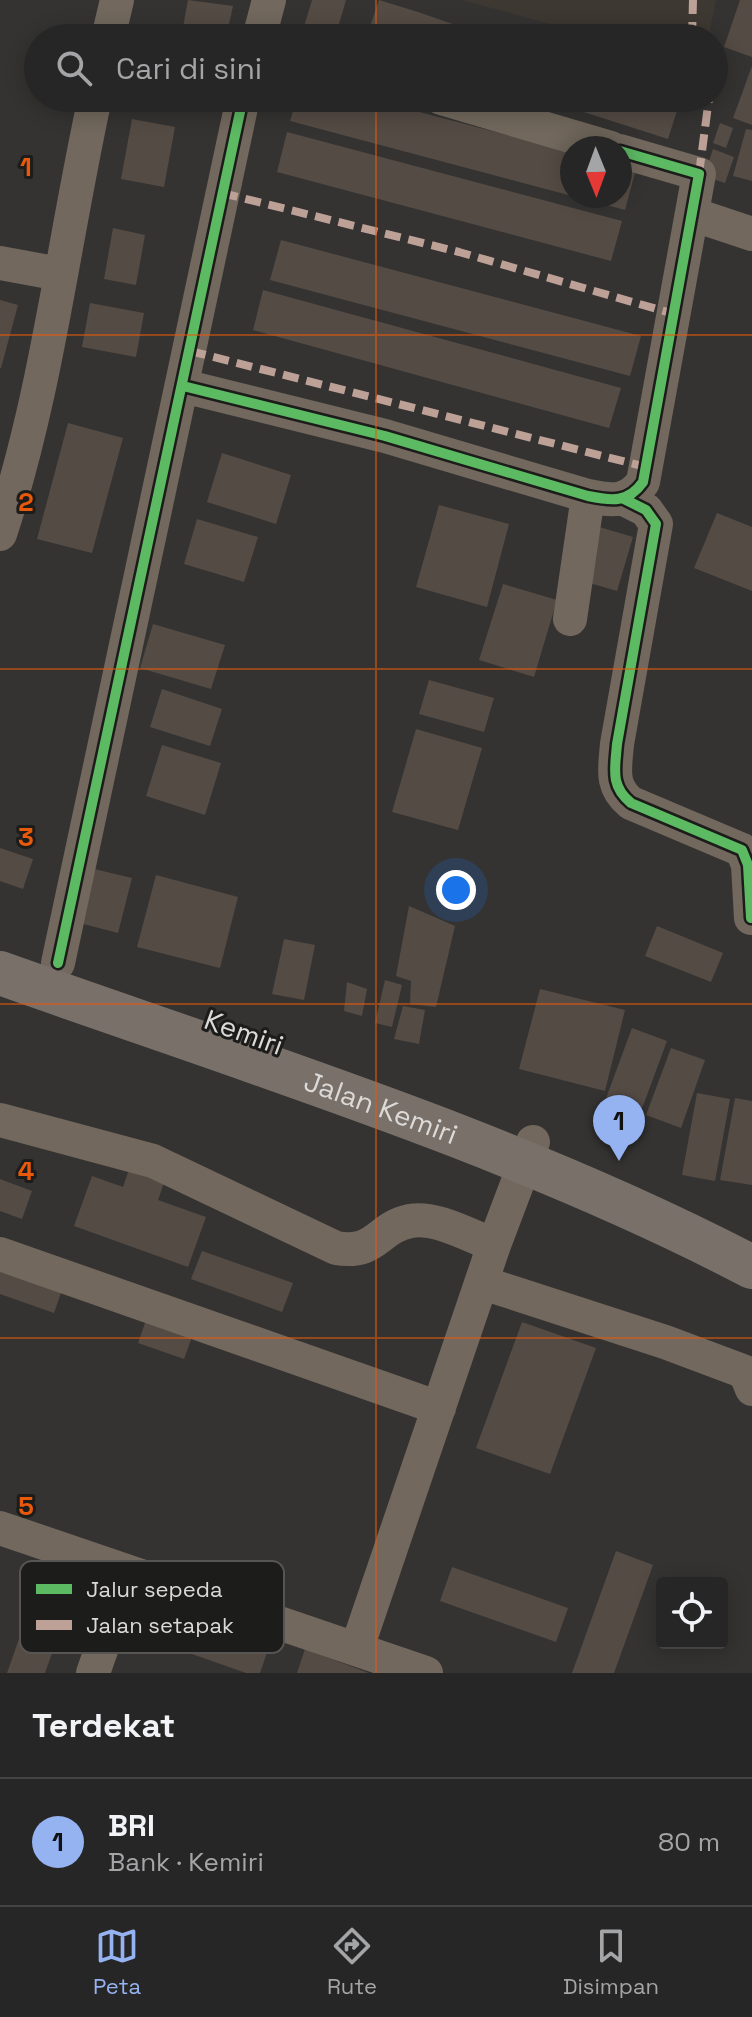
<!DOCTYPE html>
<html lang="id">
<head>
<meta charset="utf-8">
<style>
  :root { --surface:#272626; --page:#333232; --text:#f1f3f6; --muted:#a4a5a7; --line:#434343; --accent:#95b2f1 }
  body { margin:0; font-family:"Space Grotesk",sans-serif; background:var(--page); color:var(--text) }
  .controls { position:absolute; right:24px; bottom:24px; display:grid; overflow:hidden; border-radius:8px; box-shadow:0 4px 20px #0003 }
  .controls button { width:72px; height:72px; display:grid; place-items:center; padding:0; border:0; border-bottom:2px solid var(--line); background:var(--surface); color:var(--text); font:40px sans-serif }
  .compass { position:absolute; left:560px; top:136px; width:72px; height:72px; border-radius:50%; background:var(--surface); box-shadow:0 4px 20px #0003; rotate:179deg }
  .you { position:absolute; left:456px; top:890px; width:28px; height:28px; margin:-20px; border:6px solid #fff; border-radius:50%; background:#1a73e8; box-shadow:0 0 0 12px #1a73e833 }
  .badge { display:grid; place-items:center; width:52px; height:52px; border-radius:50%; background:var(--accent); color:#111; font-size:26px; font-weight:700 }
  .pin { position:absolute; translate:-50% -66px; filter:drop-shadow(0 2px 4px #0008) }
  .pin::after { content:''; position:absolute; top:42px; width:28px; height:24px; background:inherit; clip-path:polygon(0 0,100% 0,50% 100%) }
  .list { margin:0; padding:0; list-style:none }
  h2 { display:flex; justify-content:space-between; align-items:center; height:104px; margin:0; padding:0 32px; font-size:34px }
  h2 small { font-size:26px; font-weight:400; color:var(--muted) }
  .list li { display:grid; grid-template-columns:52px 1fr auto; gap:24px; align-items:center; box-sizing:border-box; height:128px; padding:0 32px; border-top:2px solid var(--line) }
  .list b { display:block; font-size:30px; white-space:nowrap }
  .list p { margin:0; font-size:26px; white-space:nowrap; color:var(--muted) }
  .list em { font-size:26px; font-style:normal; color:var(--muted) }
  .icon { flex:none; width:44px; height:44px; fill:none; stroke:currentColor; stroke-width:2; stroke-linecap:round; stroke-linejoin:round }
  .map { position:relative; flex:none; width:752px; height:1673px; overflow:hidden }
  .search { position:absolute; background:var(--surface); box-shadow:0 4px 20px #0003; left:24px; right:24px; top:24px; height:88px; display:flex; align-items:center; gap:20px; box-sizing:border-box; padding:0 28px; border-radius:44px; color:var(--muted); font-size:30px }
  .sheet { height:232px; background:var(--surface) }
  nav { display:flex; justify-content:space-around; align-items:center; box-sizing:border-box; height:112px; border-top:2px solid var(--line); background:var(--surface); font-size:22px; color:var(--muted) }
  nav a { display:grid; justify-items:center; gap:4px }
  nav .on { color:var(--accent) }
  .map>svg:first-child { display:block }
  .built { fill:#3d3831 }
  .building { fill:#544b44 }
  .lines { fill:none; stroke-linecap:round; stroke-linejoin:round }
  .minor { stroke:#72685d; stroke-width:34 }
  .highway { stroke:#787069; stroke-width:44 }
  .quiet { stroke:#bda197; stroke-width:8; stroke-dasharray:16 8; stroke-linecap:butt }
  .cycleway-casing { stroke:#1c1c1a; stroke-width:15 }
  .cycleway { stroke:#5cba63; stroke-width:10 }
  .grid { fill:none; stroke:#e8590c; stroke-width:2; stroke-opacity:0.55 }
  .labels { text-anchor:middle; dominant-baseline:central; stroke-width:6; stroke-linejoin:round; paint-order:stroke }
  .street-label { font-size:28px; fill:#dcdad9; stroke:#1c1c1a }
  .key { fill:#1c1c1a; stroke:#565553; stroke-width:2 }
  .key-label { font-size:22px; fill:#dcdad9 }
  .grid-label { font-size:26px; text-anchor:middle; font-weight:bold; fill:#e8590c; stroke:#1c1c1a; stroke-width:6; stroke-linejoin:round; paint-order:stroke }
</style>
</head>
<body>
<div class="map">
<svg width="752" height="1673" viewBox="0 0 752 1673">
  <rect width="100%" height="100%" fill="#343332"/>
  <path class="built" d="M 462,0 L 716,0 L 708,38 L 602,38 Z"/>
  <path class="building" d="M 188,0 L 233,6 L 226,38 L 181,38 Z
    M 312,0 L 346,0 L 335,38 L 303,30 Z
    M 379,0 L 418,12 L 493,38 L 366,38 Z
    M 740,0 L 752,0 L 752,57 L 724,47 Z
    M 134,25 L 166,31 L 165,38 L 132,38 Z
    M 752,66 L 752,125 L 733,118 Z
    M 297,98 L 366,98 L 572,152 L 572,196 L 290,121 Z
    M 540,98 L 681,98 L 668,139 Z
    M 132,119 L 175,127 L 164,187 L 121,179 Z
    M 720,123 L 733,128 L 726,148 L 713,143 Z
    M 746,129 L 752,130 L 752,181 L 733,176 Z
    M 287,132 L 622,221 L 611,261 L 277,172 Z
    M 713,149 L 734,157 L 725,183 L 704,176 Z
    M 620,165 L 636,169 L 625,210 L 577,197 L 620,196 Z
    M 113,228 L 145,235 L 136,285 L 104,279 Z
    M 281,240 L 641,336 L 630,376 L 270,280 Z
    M 263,290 L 621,388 L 609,428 L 253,330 Z
    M 0,300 L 18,305 L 1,368 L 0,368 Z
    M 90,303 L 144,313 L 136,357 L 82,347 Z
    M 68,423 L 123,438 L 92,553 L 37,539 Z
    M 222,453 L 291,475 L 276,524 L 207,502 Z
    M 439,505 L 509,524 L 487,607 L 416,587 Z
    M 717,513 L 752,527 L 752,591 L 694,568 Z
    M 197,519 L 258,537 L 244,582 L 184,564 Z
    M 596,526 L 633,537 L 617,591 L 579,580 Z
    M 503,584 L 557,600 L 534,677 L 479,660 Z
    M 153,624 L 225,645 L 211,689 L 140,668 Z
    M 429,680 L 494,698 L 484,732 L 419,714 Z
    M 162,689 L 222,709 L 210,746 L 150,727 Z
    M 416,729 L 482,748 L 458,830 L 392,812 Z
    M 162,745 L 221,763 L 205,815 L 146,796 Z
    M 0,848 L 33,859 L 23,889 L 0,881 Z
    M 86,867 L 132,878 L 118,933 L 72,921 Z
    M 156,875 L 238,897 L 220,968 L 137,947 Z
    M 409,906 L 455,926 L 436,1007 L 410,1004 L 411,981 L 396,976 Z
    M 657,926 L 723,953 L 711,982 L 645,956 Z
    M 284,939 L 315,945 L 304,1000 L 272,994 Z
    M 385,980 L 402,985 L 392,1027 L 375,1023 Z
    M 347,982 L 367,989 L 362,1016 L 344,1011 Z
    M 540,989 L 625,1010 L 605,1091 L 519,1069 Z
    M 403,1006 L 425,1010 L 419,1044 L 394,1039 Z
    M 632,1028 L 667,1041 L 640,1114 L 605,1101 Z
    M 671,1048 L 705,1060 L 681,1128 L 646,1115 Z
    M 697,1093 L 730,1099 L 715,1181 L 682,1175 Z
    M 735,1098 L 752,1101 L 752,1185 L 720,1180 Z
    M 132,1161 L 167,1174 L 158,1200 L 206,1217 L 188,1267 L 74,1226 L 92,1176 L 123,1187 Z
    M 0,1179 L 32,1191 L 22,1219 L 0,1211 Z
    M 202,1251 L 293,1283 L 282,1312 L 191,1279 Z
    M 0,1272 L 62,1290 L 54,1313 L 0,1294 Z
    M 146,1320 L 192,1337 L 184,1359 L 138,1343 Z
    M 522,1322 L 596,1348 L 550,1474 L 476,1448 Z
    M 616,1551 L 653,1565 L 614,1673 L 572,1673 Z
    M 452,1567 L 568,1608 L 556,1642 L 440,1601 Z
    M 44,1568 L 78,1580 L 45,1673 L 7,1673 Z
    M 164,1603 L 271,1641 L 260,1673 L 246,1673 L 152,1640 Z
    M 305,1649 L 369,1673 L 297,1673 Z"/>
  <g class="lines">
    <path class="minor" d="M 108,38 L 117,0
      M 259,38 L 269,0
      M 441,98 L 611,148
      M 692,214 L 752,234
      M 0,263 L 60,274
      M 183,386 L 385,436 L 588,496 C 612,501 628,503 643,482 L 699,174 L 620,151
      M 624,499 L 646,510 L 656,524 L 617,744 C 615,769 610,786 631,803 L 742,850 L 748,865 L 751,918
      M 0,534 C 47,392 63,244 95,98
      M 570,619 L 588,496
      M 58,963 L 243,98
      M 0,1120 L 153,1161 L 336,1248 C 377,1255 377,1228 410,1221 C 436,1216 470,1236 494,1245
      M 0,1254 L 439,1408
      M 483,1283 L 665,1342 L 745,1372 L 752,1389
      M 0,1528 L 426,1673
      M 357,1648 L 494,1245 L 533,1142
      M 93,1673 L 128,1573"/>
    <path class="highway" id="s1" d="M 0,973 C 250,1062 517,1144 752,1267"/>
    <path class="quiet" d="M 692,38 L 693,0
      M 699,174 L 709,98
      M 222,193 L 459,252 L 674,314
      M 190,351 L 646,467"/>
    <g class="cycleway-casing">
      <path id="cycleway" d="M 183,386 L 385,436 L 588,496 C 612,501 628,503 643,482 L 699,174 L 620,151
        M 624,499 L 646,510 L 656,524 L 617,744 C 615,769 610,786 631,803 L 742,850 L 748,865 L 751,918
        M 58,963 L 243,98"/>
    </g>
    <use href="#cycleway" class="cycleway"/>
  </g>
  <path class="grid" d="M 376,0 L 376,38M 376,98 L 376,1673M 0,335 L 752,335M 0,669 L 752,669M 0,1004 L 752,1004M 0,1338 L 752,1338"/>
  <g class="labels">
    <g class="street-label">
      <text transform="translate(244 1032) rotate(20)">Kemiri</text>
      <text stroke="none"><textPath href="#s1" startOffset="404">Jalan Kemiri</textPath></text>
    </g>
  </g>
  <rect x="20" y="1561" width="264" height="92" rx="12" class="key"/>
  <rect x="36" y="1584" width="36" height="10" fill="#5cba63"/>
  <rect x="36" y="1620" width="36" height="10" fill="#bda197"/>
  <g class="key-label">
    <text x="86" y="1597">Jalur sepeda</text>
    <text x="86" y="1633">Jalan setapak</text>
  </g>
  <g class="grid-label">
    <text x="26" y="176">1</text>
    <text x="26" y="511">2</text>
    <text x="26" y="846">3</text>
    <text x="26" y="1180">4</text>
    <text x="26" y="1515">5</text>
  </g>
</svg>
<div class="controls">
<button><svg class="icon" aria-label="locate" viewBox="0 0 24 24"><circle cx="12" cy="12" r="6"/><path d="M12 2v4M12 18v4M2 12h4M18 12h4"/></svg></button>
</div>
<svg class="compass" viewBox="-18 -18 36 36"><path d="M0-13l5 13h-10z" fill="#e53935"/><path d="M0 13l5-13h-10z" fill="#a4a5a7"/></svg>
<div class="you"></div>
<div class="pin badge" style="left:619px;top:1161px">1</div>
<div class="search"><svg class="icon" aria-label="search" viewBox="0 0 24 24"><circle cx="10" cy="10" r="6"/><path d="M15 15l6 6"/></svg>Cari di sini</div>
</div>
<section class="sheet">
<h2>Terdekat<small></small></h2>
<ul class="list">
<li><span class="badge">1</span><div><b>BRI</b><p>Bank · Kemiri</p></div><em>80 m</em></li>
</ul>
</section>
<nav>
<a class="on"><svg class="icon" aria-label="map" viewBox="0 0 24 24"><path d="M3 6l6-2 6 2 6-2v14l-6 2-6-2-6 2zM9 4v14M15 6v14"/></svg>Peta</a>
<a><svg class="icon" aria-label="directions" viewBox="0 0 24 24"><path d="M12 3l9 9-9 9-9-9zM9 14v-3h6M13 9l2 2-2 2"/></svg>Rute</a>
<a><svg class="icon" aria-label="saved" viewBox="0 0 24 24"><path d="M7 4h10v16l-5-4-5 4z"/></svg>Disimpan</a>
</nav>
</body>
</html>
